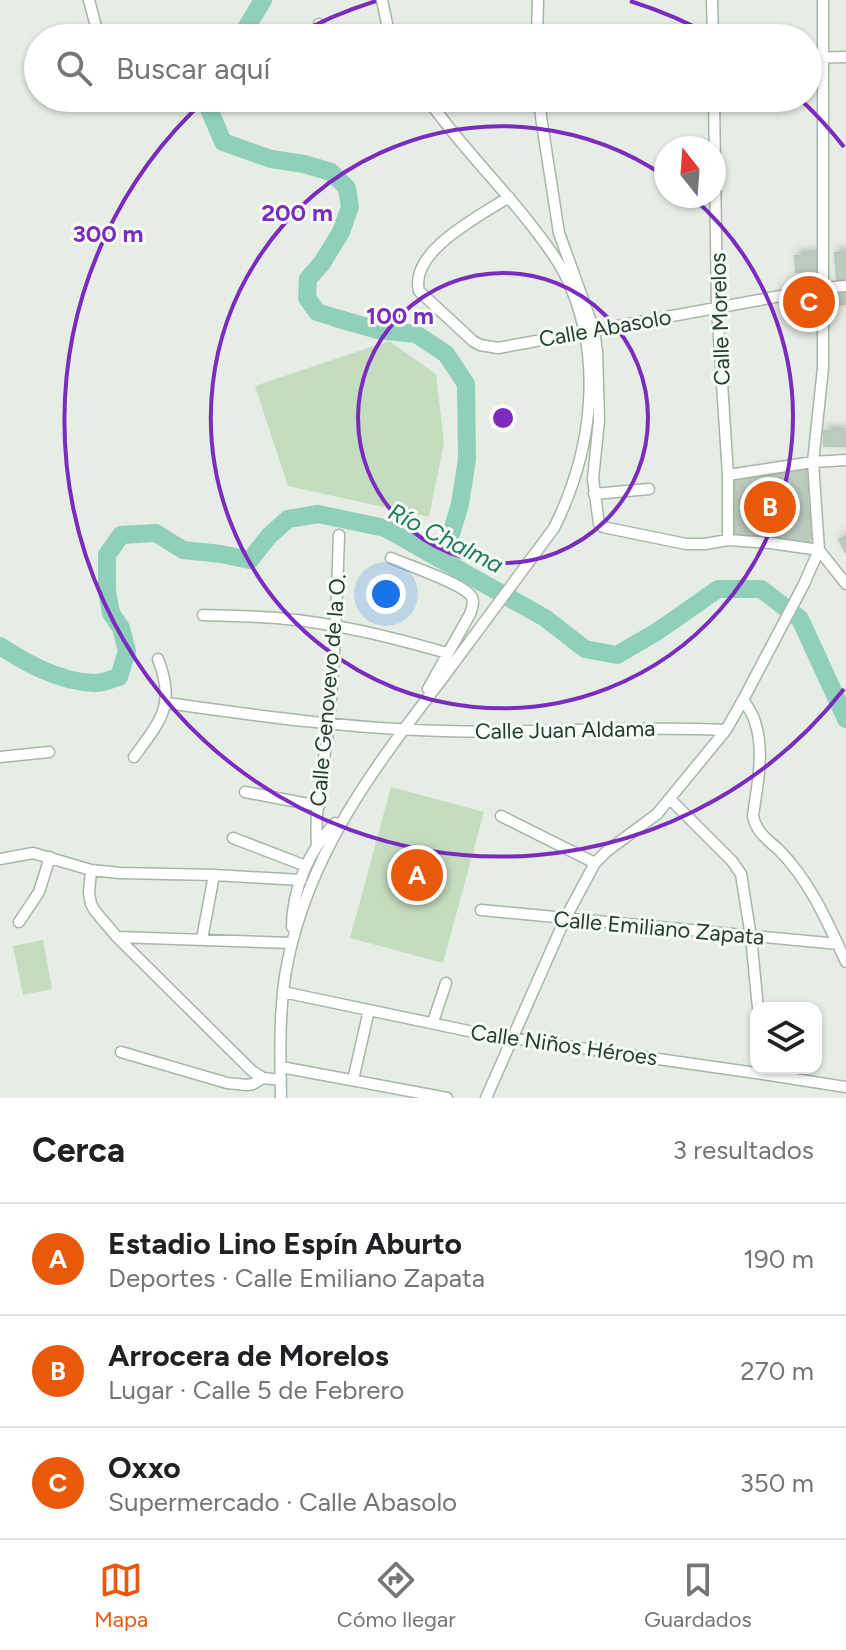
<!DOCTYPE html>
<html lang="es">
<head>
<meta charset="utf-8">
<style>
  :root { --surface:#fff; --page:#f2f2f2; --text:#202124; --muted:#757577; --line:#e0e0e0; --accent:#ea580c }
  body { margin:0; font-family:Figtree,sans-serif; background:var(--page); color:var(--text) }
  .controls { position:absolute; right:24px; bottom:24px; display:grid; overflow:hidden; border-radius:16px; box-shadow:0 2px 6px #0004 }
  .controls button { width:72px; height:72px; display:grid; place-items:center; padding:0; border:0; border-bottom:2px solid var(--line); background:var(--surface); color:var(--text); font:40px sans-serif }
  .compass { position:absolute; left:654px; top:136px; width:72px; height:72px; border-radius:50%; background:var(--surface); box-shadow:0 2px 6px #0004; rotate:343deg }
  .you { position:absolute; left:386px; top:594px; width:28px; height:28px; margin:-20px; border:6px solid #fff; border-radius:50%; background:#1a73e8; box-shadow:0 0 0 12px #1a73e833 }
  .badge { display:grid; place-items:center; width:52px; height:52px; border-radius:50%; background:var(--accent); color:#fff; font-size:26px; font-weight:700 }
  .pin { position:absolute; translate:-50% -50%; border:4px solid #fff; box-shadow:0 2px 8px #0006 }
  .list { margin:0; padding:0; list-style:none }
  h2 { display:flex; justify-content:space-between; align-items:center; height:104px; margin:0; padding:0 32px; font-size:34px }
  h2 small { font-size:26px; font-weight:400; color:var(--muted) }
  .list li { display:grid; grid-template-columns:52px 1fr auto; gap:24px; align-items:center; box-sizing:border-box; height:112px; padding:0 32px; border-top:2px solid var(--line) }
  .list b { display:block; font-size:30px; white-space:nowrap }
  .list p { margin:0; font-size:26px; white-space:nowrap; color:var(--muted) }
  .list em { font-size:26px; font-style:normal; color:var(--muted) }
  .icon { flex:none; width:44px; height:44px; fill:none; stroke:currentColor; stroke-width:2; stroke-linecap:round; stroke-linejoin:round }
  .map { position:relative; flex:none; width:846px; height:1098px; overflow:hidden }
  .search { position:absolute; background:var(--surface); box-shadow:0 2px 6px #0004; left:24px; right:24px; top:24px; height:88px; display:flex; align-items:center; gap:20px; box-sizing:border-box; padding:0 28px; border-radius:44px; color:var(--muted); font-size:30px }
  .sheet { height:440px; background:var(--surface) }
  nav { display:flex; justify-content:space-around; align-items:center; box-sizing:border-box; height:112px; border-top:2px solid var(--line); background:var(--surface); font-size:22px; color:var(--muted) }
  nav a { display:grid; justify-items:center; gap:4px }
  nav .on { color:var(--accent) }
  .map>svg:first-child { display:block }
  .green { fill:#c5ddbf }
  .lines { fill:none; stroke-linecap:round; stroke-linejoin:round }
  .river { stroke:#90d0bb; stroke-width:18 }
  .building { fill:#bdcbbf; stroke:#b7c7b9; stroke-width:2; filter:url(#shadow) }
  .minor-casing { stroke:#a8b5a9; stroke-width:13 }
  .minor { stroke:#fff; stroke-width:10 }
  .ring { fill:none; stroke:#7b2cbf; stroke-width:4 }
  .labels { text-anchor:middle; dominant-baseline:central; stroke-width:6; stroke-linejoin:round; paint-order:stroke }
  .street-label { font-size:22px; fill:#253f2b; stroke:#f5faf5 }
  .water-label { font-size:24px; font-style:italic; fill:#21795d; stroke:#f5faf5 }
  .centre { fill:#7b2cbf; stroke:#f5faf5; stroke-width:4 }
  .ring-label { font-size:24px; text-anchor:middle; font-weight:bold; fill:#7b2cbf; stroke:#f5faf5; stroke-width:6; stroke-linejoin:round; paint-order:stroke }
</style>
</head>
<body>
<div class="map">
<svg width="846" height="1098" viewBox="0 0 846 1098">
  <defs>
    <filter id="shadow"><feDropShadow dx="3.5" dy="-3.5" stdDeviation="4" flood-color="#0004"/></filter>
  </defs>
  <rect width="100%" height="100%" fill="#e5ede5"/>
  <path class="green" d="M 389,341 L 436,374 L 444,443 L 429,517 L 288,486 L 255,386 Z
    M 391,787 L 484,812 L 443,963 L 350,938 Z
    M 43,940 L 52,989 L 23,995 L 13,946 Z"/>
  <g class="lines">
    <path class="river" d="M 240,38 L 263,0
      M 207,98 L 209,109 L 223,142 L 271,159 L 304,164 L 331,172 L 347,188 L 350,207 L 341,232 L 322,263 L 308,279 L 307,298 L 317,312 L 336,318 L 378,330 L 416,334 L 446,354 L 466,384 L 467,459 L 460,504 L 452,531 L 439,558
      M 0,646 C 28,664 60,682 94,683 C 102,684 111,679 119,677 L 127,651 L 121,628 L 111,613 L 107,591 L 107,555 L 121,535 L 156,533 L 183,550 L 221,554 L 250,560 L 269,536 L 288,519 L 318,514 L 385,528 L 545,618 L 585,649 L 617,655 L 658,631 L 718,589 L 761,589 L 800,619 L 846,719"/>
  </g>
  <path class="building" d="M 835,253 L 846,253 L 846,280 L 837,280 Z
    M 816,254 L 818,285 L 801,288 L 800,271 L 796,272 L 795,256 Z
    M 845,291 L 846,304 L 829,305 L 828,292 Z
    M 816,293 L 816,309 L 802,310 L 801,295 Z
    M 824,431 L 846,432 L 846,446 L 824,446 Z
    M 806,467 L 809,544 L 732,537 L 731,477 Z
    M 846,536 L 846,553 L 839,540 Z"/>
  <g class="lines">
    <g class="minor-casing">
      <path id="minor" d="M 89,0 L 99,38
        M 382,0 L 390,38
        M 712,0 L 713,38
        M 319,24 L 322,38
        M 537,38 L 538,0
        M 808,58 L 846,57
        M 540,98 L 541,117 L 559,233 L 594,330 L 597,352 L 599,420 L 593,479 L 599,524 L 603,527 L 686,544 L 705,544 L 728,540 L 771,543 L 819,550
        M 714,98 L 717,307 L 728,475 L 728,540
        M 509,197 C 480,216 409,251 419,291 L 473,341 L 480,345 L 498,348 L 824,288 L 846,286
        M 728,475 L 813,462 L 846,460
        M 594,494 L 649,489
        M 819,550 L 846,584
        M 391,558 C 407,565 462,583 471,596 C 475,601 472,608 470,614 L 428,689
        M 203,615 C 228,616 253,616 277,618 C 335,623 391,637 447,653
        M 743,700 C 748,707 753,714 755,722 C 765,752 757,786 753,816 C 756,832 768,840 779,850 C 810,881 828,923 846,962
        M 167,703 C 259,716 352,729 446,731 C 539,734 633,725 726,730
        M 0,757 L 49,752
        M 134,757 C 161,720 176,705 158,659
        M 245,792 L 319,806
        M 670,799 L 732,861 L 741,874 L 751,937 L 758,1008
        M 501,816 L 595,863
        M 233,838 L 306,866
        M 317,845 C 314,804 325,762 329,721 C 335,659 337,597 339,535
        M 0,859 L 33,853 L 91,870 L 120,873 L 214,875 L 301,880
        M 91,870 L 89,893 L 91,904 L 95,911 L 117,937 L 252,1071 L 263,1078 L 281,1080
        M 481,910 L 838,944
        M 19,922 L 39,892 L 50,857
        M 292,927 C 292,890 309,850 335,823
        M 117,937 L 292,943
        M 202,939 L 214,875
        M 283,992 L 483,1034 L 763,1074 L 846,1087
        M 433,1022 L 446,983
        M 121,1052 L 227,1083 L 247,1085 L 253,1084 L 263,1078
        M 281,1067 L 447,1098
        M 353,1080 L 369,1010
        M 281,1098 C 280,1056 279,1005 287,965 C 309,852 374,768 442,679 C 479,629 517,578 554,528 C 592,452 604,360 568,281 C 561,265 546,244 535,230 C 501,185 459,145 427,98
        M 486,1098 L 565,919 L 595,863 L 607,851 L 657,814 L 726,730 L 743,700 L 804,584 L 819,550 L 813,462 L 823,368 L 823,0"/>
    </g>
    <use href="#minor" class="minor"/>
  </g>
  <g class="ring">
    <circle cx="503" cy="418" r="145"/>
    <path d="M692 197A291 291 0 1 1 666 177"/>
    <path d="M844 689A436 436 0 1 1 206 99M292 37A436 436 0 0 1 376 1M630 1A436 436 0 0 1 714 37M800 99A436 436 0 0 1 844 147"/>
  </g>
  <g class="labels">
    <g class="street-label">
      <text transform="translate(720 319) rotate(-92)">Calle Morelos</text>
      <text transform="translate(605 328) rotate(-10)">Calle Abasolo</text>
      <text transform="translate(328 690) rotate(-85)">Calle Genovevo de la O.</text>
      <text transform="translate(565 730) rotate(-1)">Calle Juan Aldama</text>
      <text transform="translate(659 928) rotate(5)">Calle Emiliano Zapata</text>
      <text transform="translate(564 1045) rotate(8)">Calle Niños Héroes</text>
    </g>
    <g class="water-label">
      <text transform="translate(446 538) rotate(27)">Río Chalma</text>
    </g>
  </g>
  <circle cx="503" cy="418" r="12" class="centre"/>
  <g class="ring-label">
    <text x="297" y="221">200 m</text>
    <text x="108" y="242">300 m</text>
    <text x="400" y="324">100 m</text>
  </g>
</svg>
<div class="controls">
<button><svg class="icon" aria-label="layers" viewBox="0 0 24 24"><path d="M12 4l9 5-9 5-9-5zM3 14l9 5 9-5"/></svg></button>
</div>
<svg class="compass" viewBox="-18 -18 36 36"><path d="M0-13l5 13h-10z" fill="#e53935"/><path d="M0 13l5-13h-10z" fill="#757577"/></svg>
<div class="you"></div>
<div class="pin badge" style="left:417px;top:875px">A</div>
<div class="pin badge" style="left:770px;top:507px">B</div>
<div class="pin badge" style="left:809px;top:302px">C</div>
<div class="search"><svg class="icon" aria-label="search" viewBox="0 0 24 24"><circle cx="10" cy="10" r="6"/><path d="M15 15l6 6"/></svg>Buscar aquí</div>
</div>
<section class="sheet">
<h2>Cerca<small>3 resultados</small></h2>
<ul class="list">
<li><span class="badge">A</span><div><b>Estadio Lino Espín Aburto</b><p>Deportes · Calle Emiliano Zapata</p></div><em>190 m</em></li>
<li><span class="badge">B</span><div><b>Arrocera de Morelos</b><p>Lugar · Calle 5 de Febrero</p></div><em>270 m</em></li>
<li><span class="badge">C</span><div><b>Oxxo</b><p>Supermercado · Calle Abasolo</p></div><em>350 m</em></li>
</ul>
</section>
<nav>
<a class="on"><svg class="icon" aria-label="map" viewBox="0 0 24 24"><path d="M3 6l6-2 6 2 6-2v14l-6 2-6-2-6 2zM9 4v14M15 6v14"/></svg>Mapa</a>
<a><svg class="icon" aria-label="directions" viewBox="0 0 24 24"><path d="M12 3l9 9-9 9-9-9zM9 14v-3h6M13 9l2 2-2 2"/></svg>Cómo llegar</a>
<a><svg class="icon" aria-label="saved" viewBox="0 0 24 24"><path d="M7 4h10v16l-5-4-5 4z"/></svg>Guardados</a>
</nav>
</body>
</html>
